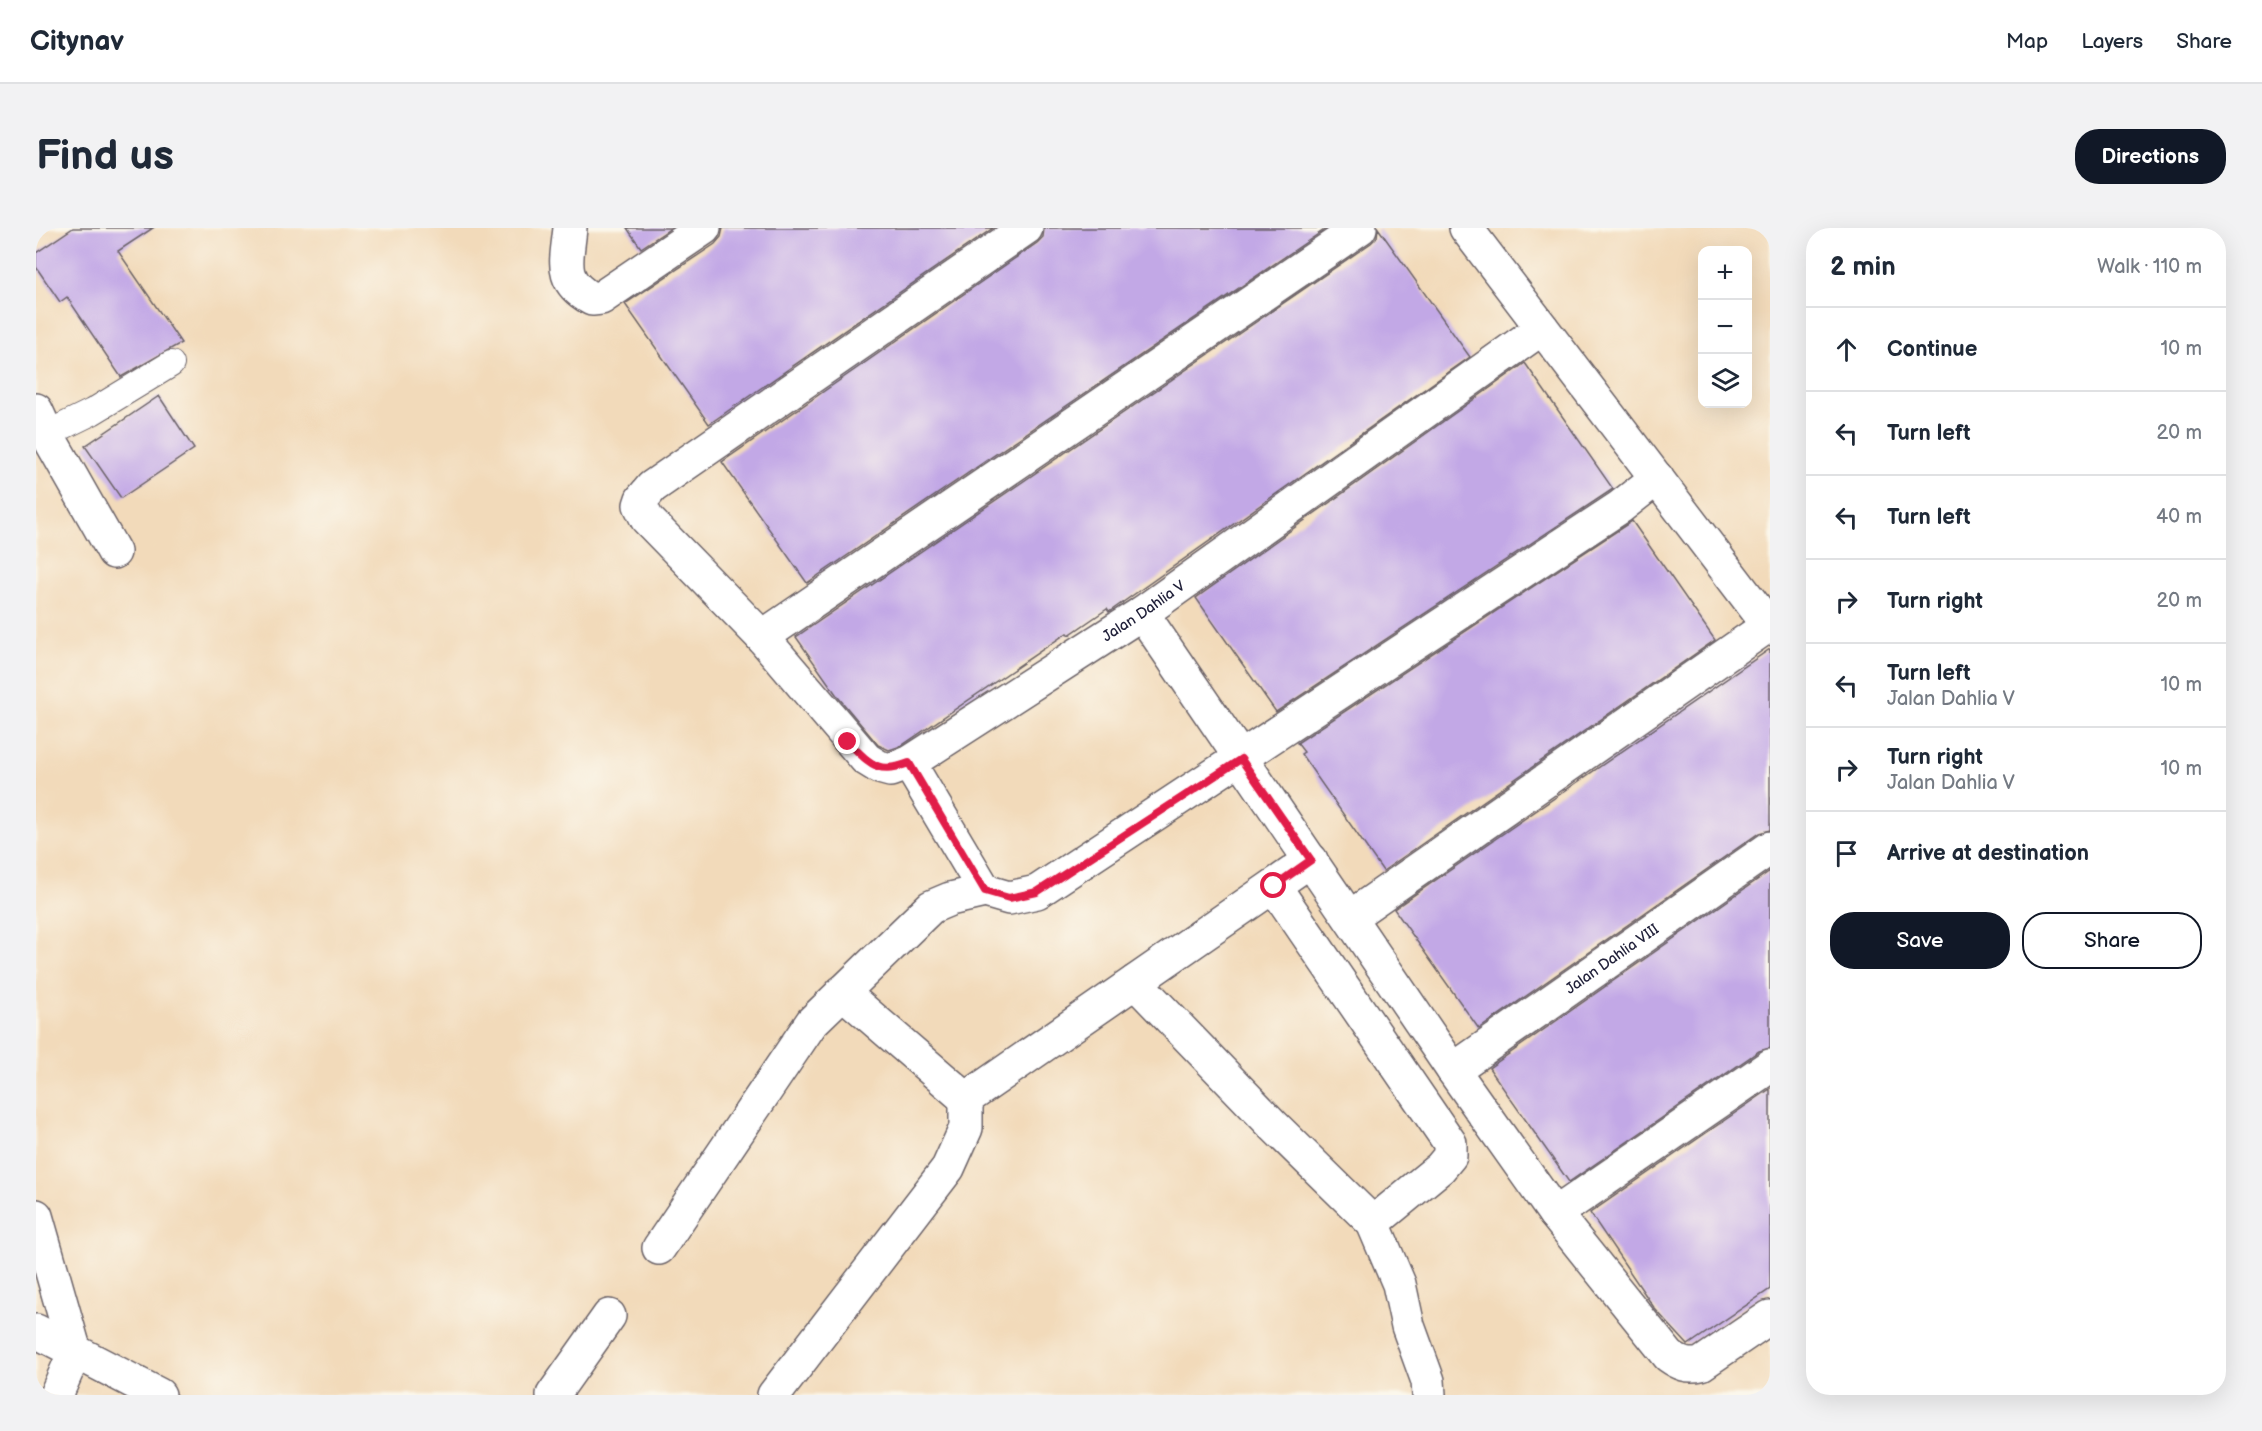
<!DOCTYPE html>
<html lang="en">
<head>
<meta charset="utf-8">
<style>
  :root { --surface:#fff; --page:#f2f2f3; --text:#1f2937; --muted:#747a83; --line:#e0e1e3; --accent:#111827 }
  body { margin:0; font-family:"Balsamiq Sans",sans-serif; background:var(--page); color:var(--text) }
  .controls { position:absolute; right:18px; top:18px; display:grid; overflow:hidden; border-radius:12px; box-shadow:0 6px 24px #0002 }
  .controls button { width:54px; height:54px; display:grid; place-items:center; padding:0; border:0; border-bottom:2px solid var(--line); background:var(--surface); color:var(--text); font:30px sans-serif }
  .stop { position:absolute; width:18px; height:18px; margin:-14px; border:4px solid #e11d48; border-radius:50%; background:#fff }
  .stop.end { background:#e11d48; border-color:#fff; box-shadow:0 2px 6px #0008 }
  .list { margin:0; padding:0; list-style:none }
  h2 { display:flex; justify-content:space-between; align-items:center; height:78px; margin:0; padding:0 24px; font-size:26px }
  h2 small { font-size:20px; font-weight:400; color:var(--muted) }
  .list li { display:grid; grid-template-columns:39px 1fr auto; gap:18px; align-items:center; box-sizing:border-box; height:84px; padding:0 24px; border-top:2px solid var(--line) }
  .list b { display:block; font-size:22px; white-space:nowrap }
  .list p { margin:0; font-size:20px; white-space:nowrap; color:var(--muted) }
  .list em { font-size:20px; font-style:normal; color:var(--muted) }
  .actions { display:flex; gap:12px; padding:18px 24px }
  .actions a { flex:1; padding:14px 0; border:2px solid var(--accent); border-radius:24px; text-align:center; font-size:21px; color:var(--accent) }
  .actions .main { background:var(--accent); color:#fff }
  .icon { flex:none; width:33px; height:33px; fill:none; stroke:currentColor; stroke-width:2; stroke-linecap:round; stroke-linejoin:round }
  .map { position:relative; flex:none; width:1734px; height:1167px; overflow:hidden; border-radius:24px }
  header { display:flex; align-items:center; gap:36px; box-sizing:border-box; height:84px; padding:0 30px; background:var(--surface); border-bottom:2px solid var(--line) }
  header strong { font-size:28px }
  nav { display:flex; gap:33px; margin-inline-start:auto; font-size:21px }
  .intro { display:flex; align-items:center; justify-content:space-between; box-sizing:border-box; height:144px; padding:0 36px }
  h1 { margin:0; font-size:42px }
  .button { padding:15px 27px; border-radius:24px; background:var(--accent); color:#fff; font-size:21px; font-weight:700 }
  main { display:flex; gap:36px; padding:0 36px }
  aside { flex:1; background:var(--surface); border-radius:24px; box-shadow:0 6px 24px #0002 }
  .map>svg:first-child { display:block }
  .building { fill:#c2a8e6 }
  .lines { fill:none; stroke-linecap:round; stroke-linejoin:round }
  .lane-casing { stroke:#6b6267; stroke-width:28 }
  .street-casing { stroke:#6b6267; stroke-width:36 }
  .lane { stroke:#fff; stroke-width:26 }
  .street { stroke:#fff; stroke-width:33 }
  .route { stroke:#e11d48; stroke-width:8 }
  .labels { text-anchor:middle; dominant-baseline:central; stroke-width:4.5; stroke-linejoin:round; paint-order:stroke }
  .street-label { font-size:15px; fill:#22223b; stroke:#fbf7ec }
</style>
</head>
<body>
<header>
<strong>Citynav</strong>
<nav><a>Map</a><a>Layers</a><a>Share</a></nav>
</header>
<div class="intro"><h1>Find us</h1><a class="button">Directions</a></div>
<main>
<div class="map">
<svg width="1734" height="1167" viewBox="0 0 1734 1167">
  <rect width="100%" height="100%" fill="#fbf7ec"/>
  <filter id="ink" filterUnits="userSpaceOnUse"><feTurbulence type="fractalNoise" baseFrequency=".0167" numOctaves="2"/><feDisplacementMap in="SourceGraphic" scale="12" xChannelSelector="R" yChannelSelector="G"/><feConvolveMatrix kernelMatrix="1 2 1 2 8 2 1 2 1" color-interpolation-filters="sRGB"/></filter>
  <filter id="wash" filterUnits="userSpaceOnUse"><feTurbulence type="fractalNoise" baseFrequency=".008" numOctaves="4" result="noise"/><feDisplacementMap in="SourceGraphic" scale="24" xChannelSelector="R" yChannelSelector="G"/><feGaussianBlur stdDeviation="1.35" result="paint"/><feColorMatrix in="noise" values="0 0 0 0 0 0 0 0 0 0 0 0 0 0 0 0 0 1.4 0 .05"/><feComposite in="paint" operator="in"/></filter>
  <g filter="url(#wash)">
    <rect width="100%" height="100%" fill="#f2daba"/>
    <g id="blocks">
      <path class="building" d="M 37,0 L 117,0 L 82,23 L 145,115 L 85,149 L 31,69 L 24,74 L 0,39 L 0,25 Z
        M 591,0 L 635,0 L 605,20 Z
        M 687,0 L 957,0 L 673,196 L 589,76 L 679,16 L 685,9 Z
        M 1008,0 L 1291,0 L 771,355 L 686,234 L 1001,15 L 1007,9 Z
        M 1342,0 L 1434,129 L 1073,384 L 1071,381 L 1033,407 L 1031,405 L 865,518 L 853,522 L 842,517 L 802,469 L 760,409 L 1335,15 L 1341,9 Z
        M 1489,135 L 1577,261 L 1240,484 L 1160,370 Z
        M 123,168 L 158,221 L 85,270 L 49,218 Z
        M 1596,293 L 1679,412 L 1347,643 L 1265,526 L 1268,524 L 1261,515 Z
        M 1734,421 L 1734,602 L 1723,605 L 1443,801 L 1358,681 Z
        M 1734,643 L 1734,820 L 1723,823 L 1533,954 L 1453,840 Z
        M 1734,861 L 1734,1061 L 1652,1117 L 1619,1081 L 1554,985 Z"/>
    </g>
  </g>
  <g filter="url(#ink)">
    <use href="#blocks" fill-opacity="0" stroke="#6b6267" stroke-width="1.5"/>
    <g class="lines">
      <g class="lane-casing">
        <path id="lane" d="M 11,206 L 56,184 L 135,136"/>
      </g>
      <g class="street-casing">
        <g id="street">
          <path d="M 534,0 C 531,33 522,53 556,71 L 565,70 L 668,0"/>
          <path id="s1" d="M 990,0 L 616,259 L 606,271 L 604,277 L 611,291 L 726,409 L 830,531 L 843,539 L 854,542 L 873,535 L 1106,385 L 1506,100"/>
          <path d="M 1430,0 L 1734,399"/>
          <path d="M 0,182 L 11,206 L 78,324"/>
          <path d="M 1106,385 L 1417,842 L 1519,986 L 1633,1128 C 1644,1136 1652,1139 1665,1136 L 1734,1089"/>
          <path d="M 726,409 L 1324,0"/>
          <path d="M 873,535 L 949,663"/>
          <path d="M 1238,658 L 1414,915 L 1414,928 L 1404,940 L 1337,995"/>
          <path d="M 1314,689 L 1733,397"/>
          <path d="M 1099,754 L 1236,896 L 1337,995 L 1363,1056 L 1372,1098 L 1392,1153 L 1393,1167"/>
          <path d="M 806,764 L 930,871 L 1275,632"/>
          <path id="s2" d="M 1417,842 L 1734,620"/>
          <path d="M 1519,986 L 1734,838"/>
          <path d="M 0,988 L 39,1124 L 20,1167"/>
          <path d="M 623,1020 L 776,794 L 895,679 L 914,671 L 949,663 L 973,670 L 1001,664 L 1584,279 L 1621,250"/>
          <path d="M 0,1103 L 123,1167"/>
          <path d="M 517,1167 L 573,1088"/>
          <path d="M 738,1167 L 912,940 L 930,900 L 930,871"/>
        </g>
      </g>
      <use href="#lane" class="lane"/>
      <use href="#street" class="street"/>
    </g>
  </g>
  <g class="lines" filter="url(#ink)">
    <path class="route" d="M 812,514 C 835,536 841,547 873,535 L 949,663 L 973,670 L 1001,664 L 1205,531 L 1275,632 L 1238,658"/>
  </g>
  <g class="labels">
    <g class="street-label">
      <text stroke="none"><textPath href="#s1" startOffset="1144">Jalan Dahlia V</textPath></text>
      <text stroke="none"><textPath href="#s2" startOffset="194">Jalan Dahlia VIII</textPath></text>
    </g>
  </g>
</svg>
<div class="controls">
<button>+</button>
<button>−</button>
<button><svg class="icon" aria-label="layers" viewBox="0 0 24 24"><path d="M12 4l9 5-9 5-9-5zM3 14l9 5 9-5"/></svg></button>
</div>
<div class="stop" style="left:1238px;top:658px"></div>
<div class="stop end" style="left:812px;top:514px"></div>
</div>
<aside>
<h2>2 min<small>Walk · 110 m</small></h2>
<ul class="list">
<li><svg class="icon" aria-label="ahead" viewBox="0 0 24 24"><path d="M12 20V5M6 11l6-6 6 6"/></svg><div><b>Continue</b></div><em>10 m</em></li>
<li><svg class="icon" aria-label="left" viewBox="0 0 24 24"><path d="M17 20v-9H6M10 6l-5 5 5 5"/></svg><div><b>Turn left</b></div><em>20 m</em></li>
<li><svg class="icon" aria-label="left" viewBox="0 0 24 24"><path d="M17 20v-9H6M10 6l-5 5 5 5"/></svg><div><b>Turn left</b></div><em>40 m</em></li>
<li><svg class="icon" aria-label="right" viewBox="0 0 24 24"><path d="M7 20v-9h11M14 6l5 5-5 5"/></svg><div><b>Turn right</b></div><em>20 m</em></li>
<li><svg class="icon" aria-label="left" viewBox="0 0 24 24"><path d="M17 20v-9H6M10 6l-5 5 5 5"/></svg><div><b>Turn left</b><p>Jalan Dahlia V</p></div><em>10 m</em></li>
<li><svg class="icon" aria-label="right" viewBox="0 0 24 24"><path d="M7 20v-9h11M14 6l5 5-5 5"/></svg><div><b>Turn right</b><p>Jalan Dahlia V</p></div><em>10 m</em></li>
<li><svg class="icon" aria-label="arrive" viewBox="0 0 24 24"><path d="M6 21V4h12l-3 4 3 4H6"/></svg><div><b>Arrive at destination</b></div></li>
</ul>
<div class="actions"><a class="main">Save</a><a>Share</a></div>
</aside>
</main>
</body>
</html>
